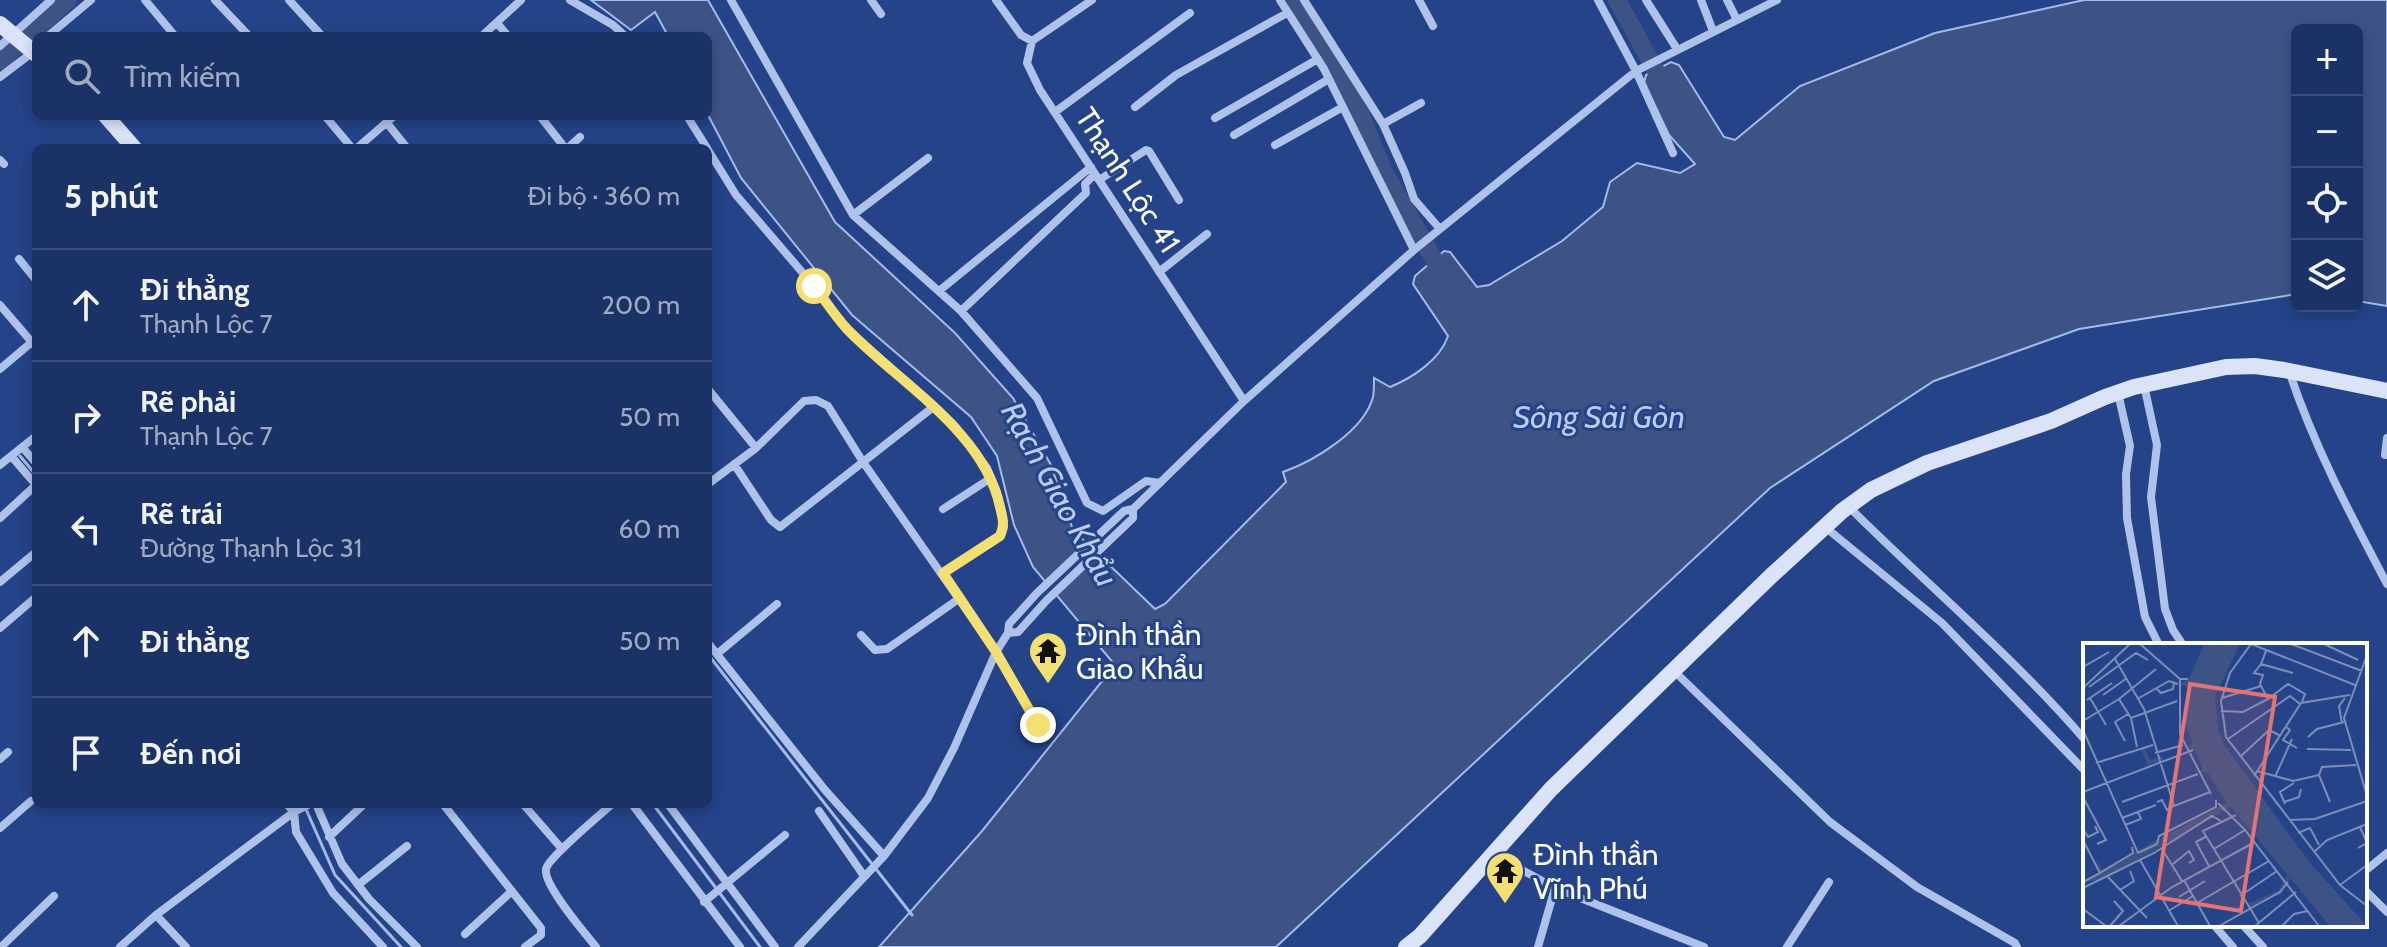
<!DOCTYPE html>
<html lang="vi">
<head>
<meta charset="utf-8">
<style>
  :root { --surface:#1b3266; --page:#243a6c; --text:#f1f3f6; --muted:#a0aabf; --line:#394d7a }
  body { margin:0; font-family:Cabin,sans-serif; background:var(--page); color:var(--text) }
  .controls { position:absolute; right:24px; top:24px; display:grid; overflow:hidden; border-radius:12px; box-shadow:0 4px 12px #0003 }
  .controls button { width:72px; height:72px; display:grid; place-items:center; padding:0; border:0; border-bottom:2px solid var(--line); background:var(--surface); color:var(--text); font:40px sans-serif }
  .stop { position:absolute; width:24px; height:24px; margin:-18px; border:6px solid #f4df73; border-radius:50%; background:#fff }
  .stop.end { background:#f4df73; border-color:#fff; box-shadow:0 2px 8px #0008 }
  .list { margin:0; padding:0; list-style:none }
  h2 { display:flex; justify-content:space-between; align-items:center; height:104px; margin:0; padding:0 32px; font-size:34px }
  h2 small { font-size:26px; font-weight:400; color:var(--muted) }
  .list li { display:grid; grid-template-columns:52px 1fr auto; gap:24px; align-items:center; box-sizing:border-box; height:112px; padding:0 32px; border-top:2px solid var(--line) }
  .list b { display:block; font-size:30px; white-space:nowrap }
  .list p { margin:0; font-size:26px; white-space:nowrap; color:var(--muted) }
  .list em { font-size:26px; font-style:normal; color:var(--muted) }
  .icon { flex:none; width:44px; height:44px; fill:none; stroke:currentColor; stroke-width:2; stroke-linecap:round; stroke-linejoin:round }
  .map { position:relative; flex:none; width:2387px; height:947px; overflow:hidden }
  .search { position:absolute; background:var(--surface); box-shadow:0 4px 12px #0003; left:32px; top:32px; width:680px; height:88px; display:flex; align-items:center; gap:20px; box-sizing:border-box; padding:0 28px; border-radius:12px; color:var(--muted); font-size:30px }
  .panel { position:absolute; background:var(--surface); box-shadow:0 4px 12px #0003; left:32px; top:144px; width:680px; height:664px; border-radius:12px }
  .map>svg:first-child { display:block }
  .water { fill:#3d5385; stroke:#a4bbea; stroke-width:2 }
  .pier { fill:#244388 }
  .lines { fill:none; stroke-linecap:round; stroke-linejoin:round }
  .stream { stroke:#a4bbea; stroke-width:3 }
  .river { stroke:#3d5385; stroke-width:18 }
  .street { stroke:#afc2e9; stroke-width:8 }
  .secondary { stroke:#dae3f8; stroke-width:16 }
  .route { stroke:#f4df73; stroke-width:10 }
  .labels { text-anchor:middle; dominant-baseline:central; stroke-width:6; stroke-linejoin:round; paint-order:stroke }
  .street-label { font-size:30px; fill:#fff; stroke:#244388 }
  .poi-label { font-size:30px; fill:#fff; stroke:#244388; text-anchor:start }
  .water-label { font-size:32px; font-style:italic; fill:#bbcdf1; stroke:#244388 }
  .inset-river { fill:none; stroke:#3d5385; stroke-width:4 }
  .inset-road { fill:none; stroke:#7c8eb8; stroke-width:2 }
  .view { fill:#e47373; fill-opacity:0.15; stroke:#e47373; stroke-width:4 }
  .inset-edge { fill:none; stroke:#fff; stroke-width:4 }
</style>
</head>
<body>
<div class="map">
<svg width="2387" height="947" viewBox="0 0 2387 947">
  <rect width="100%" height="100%" fill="#244388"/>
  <path class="water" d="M 591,0 L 708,0 L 835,222 L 955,333 L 1013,398 L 1051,465 L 1073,530 L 1155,609 L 1165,604 L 1286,482 L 1283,472 C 1314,461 1364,431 1373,397 C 1374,391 1374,384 1374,378 L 1390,387 C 1412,378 1440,360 1448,336 L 1413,284 L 1415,276 L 1444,251 L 1450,252 L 1477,287 L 1489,285 L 1562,241 L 1603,207 L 1610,182 L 1637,163 L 1680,173 L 1695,164 L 1669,135 L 1644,83 L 1646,75 L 1671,62 L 1679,65 L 1724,137 L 1735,140 L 1800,86 L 1935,33 L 2084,0 L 2387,0 L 2387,306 L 2357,301 L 2357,30 L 2297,30 L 2297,294 L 2079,329 L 1934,381 L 1770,488 L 1276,947 L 879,947 L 982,831 L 1115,665 L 1033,567 L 1014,525 L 997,456 L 971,417 L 852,315 L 741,178 L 708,115 L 708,36 L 668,36 L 655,12 L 631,30 Z"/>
  <path class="pier" d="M 1091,542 L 1100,550 L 1052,596 L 1044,586 Z"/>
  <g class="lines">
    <path class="stream" d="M 20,456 L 36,475
      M 710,657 L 912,915
      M 653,804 L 760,947
      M 305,807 L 335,875 L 401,947"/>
    <path class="river" d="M 1296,0 L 1361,116 L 1384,172 L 1445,279
      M 1617,0 L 1666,89
      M 0,61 L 68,0"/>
    <path class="street" d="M 145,0 L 175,36
      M 215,0 L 249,36
      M 289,0 L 322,36
      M 570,0 L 613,25 L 625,36
      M 731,0 L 853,215 L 961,311 L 1037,398 L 1087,503 L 1103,511 L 1146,481 L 1160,483
      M 871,0 L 881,14
      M 996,0 L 1021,35 L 1032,41
      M 1092,0 L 1032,41 L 1027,63 L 1040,90 L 1244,401
      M 1280,0 L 1324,69 L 1414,250
      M 1304,0 L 1383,124
      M 1419,0 L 1433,26
      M 1598,0 L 1636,71 L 1673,153
      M 1646,0 L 1677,49
      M 1701,0 L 1713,31
      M 1727,0 L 1737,20
      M 497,23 L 508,36
      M 48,36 L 91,0
      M 482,36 L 521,0
      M 0,46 L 51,0
      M 0,77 L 33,52
      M 1421,103 L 1383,124 L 1405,173 L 1414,199 L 1440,229
      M 1135,107 L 1176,75 L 1287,13
      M 1055,112 L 1190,13
      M 325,116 L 352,148
      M 540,116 L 565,148
      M 687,116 L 707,148
      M 1215,118 L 1318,59
      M 387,123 L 407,148
      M 1234,135 L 1329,79
      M 1275,145 L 1343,107
      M 357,148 L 394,116
      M 568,148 L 580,137
      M 708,150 L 736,195 L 814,286 L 846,328 L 953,424 L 987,468 L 997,492 L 1004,527 L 1000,536 L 943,573
      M 0,160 L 4,164
      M 1099,180 L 1146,150 L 1149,151 L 1179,200
      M 853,215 L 928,158
      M 19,259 L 36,280
      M 1159,272 L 1207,234
      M 939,291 L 1091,167
      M 0,305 L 36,347
      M 961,311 L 1086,193 L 1085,184 L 1095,174
      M 0,369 L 32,342
      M 2289,371 C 2314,446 2350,514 2387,584
      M 2144,385 L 2157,445 L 2151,497 L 2165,609 L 2173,630 L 2183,645
      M 708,389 L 756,448
      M 2118,393 L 2130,446 L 2126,474 L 2127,518 L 2145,617 L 2159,645
      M 23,448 L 36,463
      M 2385,455 L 2387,438
      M 734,464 L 771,520 L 780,527 L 932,408
      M 0,465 L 36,436
      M 708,484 L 756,448 L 804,401 L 816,400 L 828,406 L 863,462 L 996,652 L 1038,725
      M 1849,507 C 1927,585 2013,656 2085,740
      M 943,509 L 991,478
      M 0,518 L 36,485 L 12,457
      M 1825,527 L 1942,623 L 2085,771
      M 0,582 L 36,552
      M 0,628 L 36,597
      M 1008,633 L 1018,632 L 1046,601 L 1133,518 L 1133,509
      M 861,635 L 875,650 L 887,649 L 960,598
      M 708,643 L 825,790 L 884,856
      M 717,654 L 777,604
      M 1673,670 L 1830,822 L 1917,887 L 2015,943 L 2017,947
      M 0,759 L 8,752
      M 287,804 L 294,812 L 296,832 L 333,893 L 383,947
      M 316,804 L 342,864 L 369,899 L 417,947
      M 443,804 L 541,928 L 541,935 L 525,947
      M 523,804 L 562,849
      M 632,804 L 740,947
      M 668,804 L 775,947
      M 819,811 L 864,876
      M 0,828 L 31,801
      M 329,837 L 362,806
      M 1493,854 L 1555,888 L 1704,947
      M 2365,871 L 2387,853
      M 358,885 L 407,846
      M 2365,890 L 2387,912
      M 704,902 L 785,835
      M 156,915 L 186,947
      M 2214,925 L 2233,947
      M 2243,925 L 2263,947
      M 465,934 L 512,891
      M 1,947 L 54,896
      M 120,947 L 156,915 L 294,812 L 310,804
      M 596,947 C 585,933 543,885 546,869 C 548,858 600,815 612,804
      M 798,947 L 884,856 L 928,798 L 954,748 L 996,652 L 1008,633 L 1009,624 L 1037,593 L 1124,511 L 1133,509 L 1244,401 L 1414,250 L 1636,71 L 1777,0
      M 1538,947 L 1555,888
      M 1787,947 L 1829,882"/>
    <path class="secondary" d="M 0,24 L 36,54
      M 106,116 L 134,148
      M 1406,947 L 1420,936 L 1551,789 L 1771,576 L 1842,511 L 1871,490 L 1927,463 L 2051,421 L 2105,397 L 2134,387 L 2226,367 L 2255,366 L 2284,370 L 2387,391"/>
  </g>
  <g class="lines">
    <path class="route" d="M 814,286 C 825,300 835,316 847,329 C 899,383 984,431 1000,507 C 1003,519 1005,525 1000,536 L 943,573 L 996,652 L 1038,725"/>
  </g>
  <defs>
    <g id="temple-pin" transform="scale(2)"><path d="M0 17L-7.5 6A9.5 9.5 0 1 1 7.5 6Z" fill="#f4df73" stroke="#244388"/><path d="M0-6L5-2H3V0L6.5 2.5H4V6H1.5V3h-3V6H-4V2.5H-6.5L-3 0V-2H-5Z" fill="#111"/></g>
  </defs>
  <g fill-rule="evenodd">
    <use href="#temple-pin" x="1048" y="651"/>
    <use href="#temple-pin" x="1505" y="871"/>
  </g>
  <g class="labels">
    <g class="street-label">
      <text transform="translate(1128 180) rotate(57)">Thạnh Lộc 41</text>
    </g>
    <g class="poi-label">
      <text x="1076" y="634">Đình thần<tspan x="1076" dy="34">Giao Khẩu</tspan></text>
      <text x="1533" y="854">Đình thần<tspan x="1533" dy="34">Vĩnh Phú</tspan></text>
    </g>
    <g class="water-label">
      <text x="1599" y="416">Sông Sài Gòn</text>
      <text transform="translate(1060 494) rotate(61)">Rạch Giao Khẩu</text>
    </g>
  </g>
  <g transform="translate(2083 643)">
    <rect width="284" height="284" fill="#244388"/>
    <path d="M 121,1 L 157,1 L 132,53 L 135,87 L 142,103 L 227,220 L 284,283 L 247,283 L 148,164 L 24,234 L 0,240 L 18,230 L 12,214 L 19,226 L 144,160 L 125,130 L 116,129 L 120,125 L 112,107 L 103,105 L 110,101 L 103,82 L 104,44 L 97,41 L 106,36 Z" fill="#3d5385"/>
    <path class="inset-river" d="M 60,106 L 66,120 L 80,115M 165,263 L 197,249 L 208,229"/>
    <path class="inset-road" d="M 57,1 L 97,36 L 105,36M 168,1 L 147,30 L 138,58 L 143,94 L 257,242 L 284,263M 168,1 L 272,42M 208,1 L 279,28M 241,1 L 275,17M 183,8 L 178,21 L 210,30M 284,12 L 261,75 L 284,153M 32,16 L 61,66 L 91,163 L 127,149M 0,24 L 26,9M 97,36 L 97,91 L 128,151M 6,44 L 53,10 L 65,17M 0,45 L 47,1M 73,45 L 78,50 L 90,46 L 91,40M 20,52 L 44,35M 7,55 L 23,82M 56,55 L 86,38 L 95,41M 139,55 L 178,43M 36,56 L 73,26M 185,56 L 205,41 L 222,51 L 219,59M 4,57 L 29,40M 138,68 L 160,69 L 185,56 L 177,41 L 180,32 L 171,30 L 178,21M 48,75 L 54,104M 0,78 L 36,56 L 48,75 L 94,58M 259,80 L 256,63 L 262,55M 202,83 L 207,87 L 200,97 L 214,105M 0,87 L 55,210 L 74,201 L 76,193 L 133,164 L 133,157M 225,94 L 234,86 L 261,79M 145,96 L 207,53 L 217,61M 42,98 L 32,79 L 45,71M 224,106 L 268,107M 72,110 L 100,102M 157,114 L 186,87 L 196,92M 13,120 L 70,102M 174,128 L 210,138 L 236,132M 171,133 L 218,60 L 267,52M 192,134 L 209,96M 0,149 L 110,107M 0,154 L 23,197 L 14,201M 39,159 L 115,131M 74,159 L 79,157 L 84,167 L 91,163M 201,159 L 216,154 L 218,146M 247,159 L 236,132 L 239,124 L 273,122M 135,160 L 162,187 L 236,283M 202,161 L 197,149 L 211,140M 153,172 L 120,188 L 176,280M 39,175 L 73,162M 206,177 L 232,176 L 284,158M 42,182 L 58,176 L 55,169M 0,186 L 5,194 L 15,189 L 12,183M 215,190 L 227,185 L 236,202M 124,193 L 113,199 L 126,223M 0,197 L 17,230 L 0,239M 275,205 L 284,200 L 277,184M 79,206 L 99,238M 131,206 L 162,187M 231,209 L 244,197 L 284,181M 57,217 L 95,283M 90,221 L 106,208 L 111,217 L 106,220M 17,230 L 50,210 L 49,204M 25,234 L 64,275M 101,237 L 127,283M 257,242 L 284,222M 0,245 L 71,210 L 129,173 L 138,178M 37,247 L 51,238 L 47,228M 157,253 L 194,228M 96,254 L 122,238M 114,260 L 186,218M 0,266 L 23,283M 87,267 L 110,253M 27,283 L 40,268 L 31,258M 36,283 L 89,244 L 172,199M 136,283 L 197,249 L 205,239M 172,283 L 213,249M 199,283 L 211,271 L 225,268"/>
    <path class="view" d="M 107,41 L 192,54 L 158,268 L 73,254 Z"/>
    <rect width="284" height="284" class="inset-edge"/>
  </g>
</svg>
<div class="controls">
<button>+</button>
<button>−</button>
<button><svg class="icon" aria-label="locate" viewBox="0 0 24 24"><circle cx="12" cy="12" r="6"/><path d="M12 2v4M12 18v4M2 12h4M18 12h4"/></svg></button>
<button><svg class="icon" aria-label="layers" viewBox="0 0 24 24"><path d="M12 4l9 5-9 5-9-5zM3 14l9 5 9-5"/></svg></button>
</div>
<div class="stop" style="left:814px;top:286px"></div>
<div class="stop end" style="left:1038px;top:725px"></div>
<div class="search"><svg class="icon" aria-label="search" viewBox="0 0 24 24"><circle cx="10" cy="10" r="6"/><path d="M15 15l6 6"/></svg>Tìm kiếm</div>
<section class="panel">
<h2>5 phút<small>Đi bộ · 360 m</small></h2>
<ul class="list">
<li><svg class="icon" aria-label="ahead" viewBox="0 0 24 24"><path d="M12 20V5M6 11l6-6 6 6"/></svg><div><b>Đi thẳng</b><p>Thạnh Lộc 7</p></div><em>200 m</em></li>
<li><svg class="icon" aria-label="right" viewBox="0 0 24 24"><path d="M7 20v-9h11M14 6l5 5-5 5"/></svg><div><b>Rẽ phải</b><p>Thạnh Lộc 7</p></div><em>50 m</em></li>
<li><svg class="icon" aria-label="left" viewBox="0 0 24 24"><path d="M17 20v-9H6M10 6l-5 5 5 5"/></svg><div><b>Rẽ trái</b><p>Đường Thạnh Lộc 31</p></div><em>60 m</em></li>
<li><svg class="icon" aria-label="ahead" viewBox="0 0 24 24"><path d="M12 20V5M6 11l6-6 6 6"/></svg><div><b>Đi thẳng</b></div><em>50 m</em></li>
<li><svg class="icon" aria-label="arrive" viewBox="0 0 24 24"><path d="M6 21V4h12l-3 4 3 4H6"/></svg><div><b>Đến nơi</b></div></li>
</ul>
</section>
</div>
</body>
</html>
